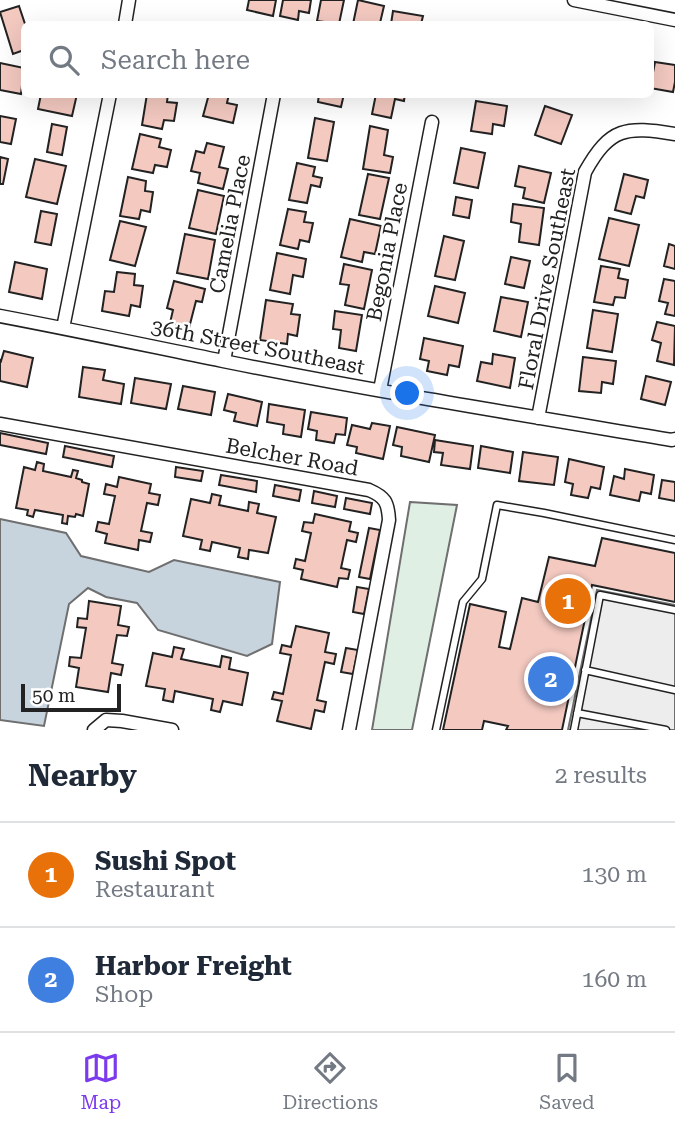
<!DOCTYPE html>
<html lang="en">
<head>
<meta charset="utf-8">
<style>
  :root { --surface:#fff; --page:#f6f6f7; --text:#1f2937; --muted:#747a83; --line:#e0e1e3; --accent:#7c3aed }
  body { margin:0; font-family:"Roboto Serif",serif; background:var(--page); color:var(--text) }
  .scale { position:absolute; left:21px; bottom:18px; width:100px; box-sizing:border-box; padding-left:7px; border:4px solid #222; border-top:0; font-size:19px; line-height:24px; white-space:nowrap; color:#222; -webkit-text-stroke:5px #fff; paint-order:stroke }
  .you { position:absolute; left:408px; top:394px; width:24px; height:24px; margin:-18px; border:5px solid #fff; border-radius:50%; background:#1a73e8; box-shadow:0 0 0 10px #1a73e833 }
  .badge { display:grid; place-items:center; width:46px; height:46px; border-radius:50%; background:var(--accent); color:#fff; font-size:23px; font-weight:700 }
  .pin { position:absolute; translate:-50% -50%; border:4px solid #fff; box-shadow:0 2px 7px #0006 }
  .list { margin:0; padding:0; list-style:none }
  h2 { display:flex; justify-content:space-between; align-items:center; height:91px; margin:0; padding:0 28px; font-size:30px }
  h2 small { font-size:23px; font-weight:400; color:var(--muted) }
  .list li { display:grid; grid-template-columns:46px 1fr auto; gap:21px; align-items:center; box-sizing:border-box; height:105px; padding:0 28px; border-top:2px solid var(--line) }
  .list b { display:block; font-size:26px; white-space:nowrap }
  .list p { margin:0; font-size:23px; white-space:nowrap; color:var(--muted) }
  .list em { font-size:23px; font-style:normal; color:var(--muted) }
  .icon { flex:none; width:38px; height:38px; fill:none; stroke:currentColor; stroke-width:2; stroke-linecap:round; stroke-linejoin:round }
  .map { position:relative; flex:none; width:675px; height:730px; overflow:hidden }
  .search { position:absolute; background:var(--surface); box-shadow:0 7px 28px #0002; left:21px; right:21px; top:21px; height:77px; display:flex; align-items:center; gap:18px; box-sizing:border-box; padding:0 24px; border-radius:10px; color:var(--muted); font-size:26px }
  .sheet { height:301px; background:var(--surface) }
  nav { display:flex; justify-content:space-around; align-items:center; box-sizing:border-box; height:98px; border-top:2px solid var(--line); background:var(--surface); font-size:19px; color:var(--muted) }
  nav a { display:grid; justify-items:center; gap:4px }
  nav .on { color:var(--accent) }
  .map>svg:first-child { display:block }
  .green { fill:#e0efe3; stroke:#6f6f6f; stroke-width:2 }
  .parking { fill:#ededed; stroke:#6f6f6f; stroke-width:2 }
  .water { fill:#c7d3dd; stroke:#6f6f6f; stroke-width:2 }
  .building { fill:#f3c9c0; stroke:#222; stroke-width:2 }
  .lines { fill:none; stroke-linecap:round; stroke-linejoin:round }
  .lane-casing { stroke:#222; stroke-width:9 }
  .street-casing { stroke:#222; stroke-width:15 }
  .lane { stroke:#fff; stroke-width:6 }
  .street { stroke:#fff; stroke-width:12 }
  .labels { text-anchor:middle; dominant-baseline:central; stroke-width:5; stroke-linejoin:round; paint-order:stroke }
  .street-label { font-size:21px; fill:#222; stroke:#fff }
</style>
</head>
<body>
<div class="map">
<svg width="675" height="730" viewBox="0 0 675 730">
  <rect width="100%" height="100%" fill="#fff"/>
  <path class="green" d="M 410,502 L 457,505 L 412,730 L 372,730 Z"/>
  <path class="parking" d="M 597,590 L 675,605 L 675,730 L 568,730 Z"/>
  <path class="water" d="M 0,519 L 66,533 L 81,556 L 149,572 L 174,560 L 280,582 L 272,644 L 247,656 L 158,630 L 137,603 L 106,597 L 88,588 L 69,604 L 44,726 L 0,720 Z"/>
  <path class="building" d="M 249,0 L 276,0 L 273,16 L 247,10 Z
    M 283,0 L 311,0 L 309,13 L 299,11 L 298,20 L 280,16 Z
    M 321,0 L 344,0 L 339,24 L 317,21 Z
    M 358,0 L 384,6 L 380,23 L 372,22 L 371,24 L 353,24 Z
    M 19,6 L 25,24 L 24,50 L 13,54 L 0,12 Z
    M 393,11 L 423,16 L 421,24 L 391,24 Z
    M 655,62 L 675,65 L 675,82 L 673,92 L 650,88 Z
    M 0,63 L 24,68 L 21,94 L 0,90 Z
    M 41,94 L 77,94 L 72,116 L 38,109 Z
    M 147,94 L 168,94 L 167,102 L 177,103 L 174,121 L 164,120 L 162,129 L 142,125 Z
    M 209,94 L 229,94 L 227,103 L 237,105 L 233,123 L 203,116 Z
    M 319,94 L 344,94 L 341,107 L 318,102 Z
    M 376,94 L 405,94 L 404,101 L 395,99 L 391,118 L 372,114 Z
    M 476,101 L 507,106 L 504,126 L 493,124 L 492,134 L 471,131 Z
    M 545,106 L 572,115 L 561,144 L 535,135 Z
    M 0,116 L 16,119 L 11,144 L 0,142 Z
    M 315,118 L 334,122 L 327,161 L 308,158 Z
    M 52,124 L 67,127 L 62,155 L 47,152 Z
    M 370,126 L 388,130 L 384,155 L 393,157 L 390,173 L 363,169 Z
    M 140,134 L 161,139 L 159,147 L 171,150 L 167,167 L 155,165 L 153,173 L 132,169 Z
    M 207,143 L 224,147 L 219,167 L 228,169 L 223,189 L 198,183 L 200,173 L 191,171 L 196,151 L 204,153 Z
    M 461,148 L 485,153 L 478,188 L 454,183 Z
    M 0,157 L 8,159 L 3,184 L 0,184 Z
    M 35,159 L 66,166 L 57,204 L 26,197 Z
    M 297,163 L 315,167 L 313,176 L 322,178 L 320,187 L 311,185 L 307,203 L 289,200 Z
    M 519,166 L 551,173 L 544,203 L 523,198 L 525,188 L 515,186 Z
    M 368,174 L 389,178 L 380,219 L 359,215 Z
    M 624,174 L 648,180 L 644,198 L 636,196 L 631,214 L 615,210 Z
    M 128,177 L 146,181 L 145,191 L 153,192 L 150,212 L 141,210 L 139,219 L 120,216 Z
    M 198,190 L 224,196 L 216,234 L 189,228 Z
    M 456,197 L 472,200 L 469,218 L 453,215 Z
    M 513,204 L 544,208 L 539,245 L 519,242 L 521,224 L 511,222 Z
    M 288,209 L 306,212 L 304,222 L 313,223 L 309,242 L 300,240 L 298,249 L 280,245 Z
    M 41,211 L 57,214 L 51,245 L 35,242 Z
    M 609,218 L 639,225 L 629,266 L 599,259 Z
    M 350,219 L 381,226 L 375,254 L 364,252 L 362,262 L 341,257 Z
    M 120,221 L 146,227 L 135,266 L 110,260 Z
    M 185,234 L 215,240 L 208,279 L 177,273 Z
    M 444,236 L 464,241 L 455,280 L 435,276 Z
    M 669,244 L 675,246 L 675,269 L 664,266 Z
    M 277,253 L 306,259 L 303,277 L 293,275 L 290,294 L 270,290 Z
    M 511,257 L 530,261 L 524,288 L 505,284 Z
    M 15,262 L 47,269 L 42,299 L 9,292 Z
    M 344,264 L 372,270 L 364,309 L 345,305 L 349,285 L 340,284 Z
    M 601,266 L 620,269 L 618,278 L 628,280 L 625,298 L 615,297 L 613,305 L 594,302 Z
    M 117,272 L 135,274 L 134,285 L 143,286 L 140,307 L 131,305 L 129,316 L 102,311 L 105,291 L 114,292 Z
    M 664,279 L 675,281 L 675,316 L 665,314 L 668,303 L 659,301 Z
    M 174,281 L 205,289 L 202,302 L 196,301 L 189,328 L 170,323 L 173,310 L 167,308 Z
    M 435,286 L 465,293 L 458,323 L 428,316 Z
    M 501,297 L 528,302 L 521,337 L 494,331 Z
    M 266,300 L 293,304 L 291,314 L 300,315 L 297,336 L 288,334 L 287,344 L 260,340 Z
    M 593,310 L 618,314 L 612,352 L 587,348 Z
    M 335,311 L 362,315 L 356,351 L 339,348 L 341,330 L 333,329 Z
    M 657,322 L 675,326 L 674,365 L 657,361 L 661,343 L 652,340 Z
    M 424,338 L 463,346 L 459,367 L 449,365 L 447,375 L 427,371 L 429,361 L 420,359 Z
    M 4,351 L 33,358 L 27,387 L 0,381 L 0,360 L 1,361 Z
    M 493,354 L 515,358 L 510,388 L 477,381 L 481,362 L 492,364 Z
    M 583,357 L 616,361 L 613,384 L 602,382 L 601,393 L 579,391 Z
    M 83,367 L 105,370 L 103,380 L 124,384 L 121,404 L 79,397 Z
    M 646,376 L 671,382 L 665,405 L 641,399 Z
    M 135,378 L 171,384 L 166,409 L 131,403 Z
    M 183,386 L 215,392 L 211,415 L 178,409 Z
    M 228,394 L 262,402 L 257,426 L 234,421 L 236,413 L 224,410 Z
    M 269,404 L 305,410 L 301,437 L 283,434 L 284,425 L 267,422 Z
    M 311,412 L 347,418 L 345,435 L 336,434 L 334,443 L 316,440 L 317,431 L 308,429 Z
    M 372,423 L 390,426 L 383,459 L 356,453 L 357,447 L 347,445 L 352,425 L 370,429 Z
    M 397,427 L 435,435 L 429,462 L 401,456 L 402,447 L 393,445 Z
    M 0,433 L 48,443 L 46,454 L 0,445 Z
    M 435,440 L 473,446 L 470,469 L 441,465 L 443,453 L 434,452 Z
    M 65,446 L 114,456 L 112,467 L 63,457 Z
    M 481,446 L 513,452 L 510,473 L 478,468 Z
    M 523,452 L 558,457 L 554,485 L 519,481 Z
    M 569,459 L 604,467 L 600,489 L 591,487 L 588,498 L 571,495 L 573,484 L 565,482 Z
    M 37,462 L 44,464 L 43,471 L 71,477 L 73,470 L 78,471 L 76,478 L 82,480 L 82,482 L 89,484 L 83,516 L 76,514 L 75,517 L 68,516 L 67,524 L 62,523 L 63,515 L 35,510 L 33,517 L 27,515 L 28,510 L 16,508 L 24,467 L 35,470 Z
    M 176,467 L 203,471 L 201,481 L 175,477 Z
    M 625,469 L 654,475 L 651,494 L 641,492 L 639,501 L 610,495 L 614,476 L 624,479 Z
    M 221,475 L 257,481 L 256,492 L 219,485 Z
    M 119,477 L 151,484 L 149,493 L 160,495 L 158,505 L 147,503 L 141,531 L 152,533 L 150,542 L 139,540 L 138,550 L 105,543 L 107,534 L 96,531 L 98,522 L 109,524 L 115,496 L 104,494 L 106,484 L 117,487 Z
    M 662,480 L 675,482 L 675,501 L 659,498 Z
    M 275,485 L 301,490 L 299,501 L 273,496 Z
    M 314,491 L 337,496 L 335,507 L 312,503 Z
    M 212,494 L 221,496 L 219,505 L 248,511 L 249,502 L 259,504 L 257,513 L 276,517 L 268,553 L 249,550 L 248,559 L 238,557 L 240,548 L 212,542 L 210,551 L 200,549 L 202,540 L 183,536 L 191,499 L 210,503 Z
    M 346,498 L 372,503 L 370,514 L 344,509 Z
    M 315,514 L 351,522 L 349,531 L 358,533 L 356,542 L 347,540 L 341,568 L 350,570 L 348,579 L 339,578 L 337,587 L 301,579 L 303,570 L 294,568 L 296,559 L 305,561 L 311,533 L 302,531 L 304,522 L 313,523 Z
    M 369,528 L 380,530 L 370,579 L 359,577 Z
    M 602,538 L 675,553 L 675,602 L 592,585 L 562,730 L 506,730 L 508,726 L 484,721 L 482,730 L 443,730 L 470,604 L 506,612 L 499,647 L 510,649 L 522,598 L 538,602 L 549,557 L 595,566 Z
    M 357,587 L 369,589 L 364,614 L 353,612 Z
    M 89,601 L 121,606 L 118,625 L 129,627 L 127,636 L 117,635 L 112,663 L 123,665 L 121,675 L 111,673 L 108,692 L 76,687 L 79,668 L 69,666 L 70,657 L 81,658 L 86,628 L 77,627 L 78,618 L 87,619 Z
    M 296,626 L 329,633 L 325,652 L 336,654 L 334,664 L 325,662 L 317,700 L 326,702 L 324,712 L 315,710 L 311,729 L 277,721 L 282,701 L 272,699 L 274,692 L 283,694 L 291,655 L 280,653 L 282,645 L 291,647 Z
    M 174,647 L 184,649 L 181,659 L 220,667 L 222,656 L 231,658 L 229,669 L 248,673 L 242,705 L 223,701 L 220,712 L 211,710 L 213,699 L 175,691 L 173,702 L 163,700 L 165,689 L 146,686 L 153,653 L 172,657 Z
    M 346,648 L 358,650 L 353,674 L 341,672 Z"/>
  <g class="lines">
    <g class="lane-casing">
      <path id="lane" d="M 585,670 L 675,690
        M 577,713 L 666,730
        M 436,730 L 463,602 L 482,579 L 497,505 L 544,513 L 675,540
        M 574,730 L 600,595 L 675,610"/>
    </g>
    <g class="street-casing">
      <path id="street" d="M 574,0 L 675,20
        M 125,24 L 129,0
        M 0,316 C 74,330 149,346 223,361 C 372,391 522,415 672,440 L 675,439
        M 63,328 L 110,94
        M 224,361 L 274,94
        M 380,390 L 432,122
        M 538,418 L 585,172 C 610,127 626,126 675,134
        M 0,424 L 369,490 C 385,497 388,502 389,520 L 349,730
        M 94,730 L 106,720 L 122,721 L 172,730"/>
    </g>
    <use href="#lane" class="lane"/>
    <use href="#street" class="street"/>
  </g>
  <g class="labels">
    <g class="street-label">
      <text transform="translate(230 224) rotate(-79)">Camelia Place</text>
      <text transform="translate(387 252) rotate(-79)">Begonia Place</text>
      <text transform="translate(547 279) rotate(-79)">Floral Drive Southeast</text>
      <text transform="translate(258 347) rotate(11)">36th Street Southeast</text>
      <text transform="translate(292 457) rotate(10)">Belcher Road</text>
    </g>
  </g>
</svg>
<div class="scale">50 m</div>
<div class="you"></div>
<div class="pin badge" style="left:568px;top:601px;background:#e8710a">1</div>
<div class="pin badge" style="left:551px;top:679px;background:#3f7fe0">2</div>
<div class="search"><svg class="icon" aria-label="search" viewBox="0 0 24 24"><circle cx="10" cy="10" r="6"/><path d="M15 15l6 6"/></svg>Search here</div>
</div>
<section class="sheet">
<h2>Nearby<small>2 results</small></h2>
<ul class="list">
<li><span class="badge" style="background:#e8710a">1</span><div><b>Sushi Spot</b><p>Restaurant</p></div><em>130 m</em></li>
<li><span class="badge" style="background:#3f7fe0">2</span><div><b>Harbor Freight</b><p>Shop</p></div><em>160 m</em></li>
</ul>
</section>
<nav>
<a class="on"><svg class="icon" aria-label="map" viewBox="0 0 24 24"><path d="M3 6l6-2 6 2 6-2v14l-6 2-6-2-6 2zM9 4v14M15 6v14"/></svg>Map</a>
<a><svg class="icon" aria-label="directions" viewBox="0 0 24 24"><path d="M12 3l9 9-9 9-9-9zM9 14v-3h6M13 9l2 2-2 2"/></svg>Directions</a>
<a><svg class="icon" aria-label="saved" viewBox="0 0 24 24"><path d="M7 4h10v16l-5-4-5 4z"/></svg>Saved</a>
</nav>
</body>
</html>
